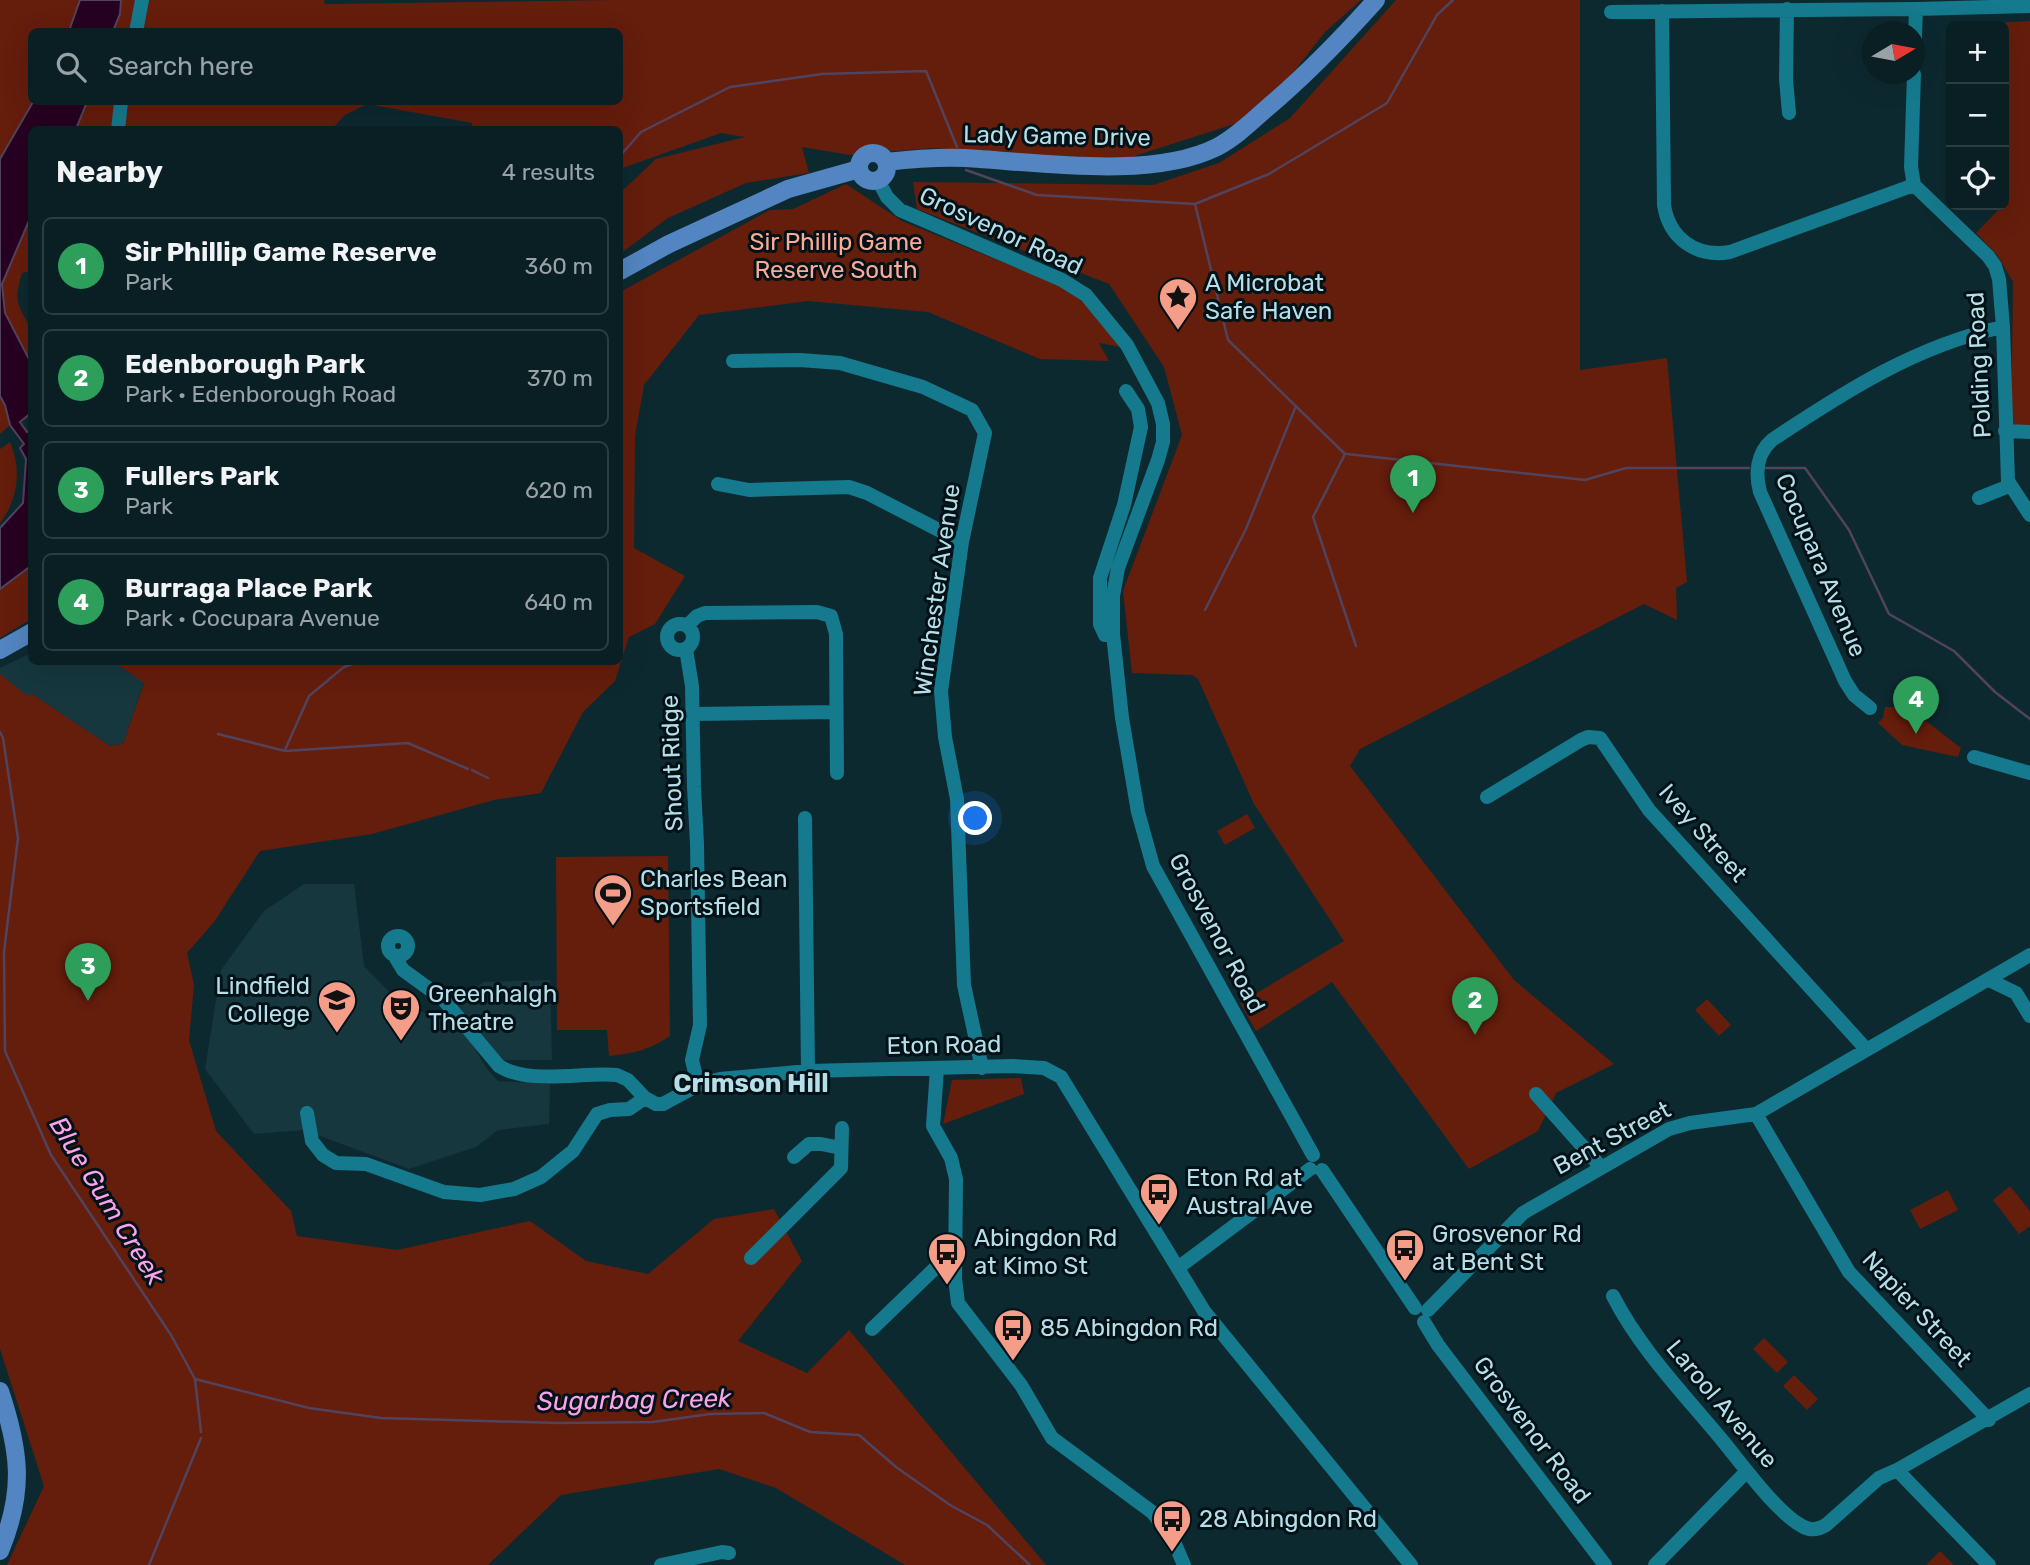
<!DOCTYPE html>
<html lang="en">
<head>
<meta charset="utf-8">
<style>
  :root { --surface:#0a1f24; --page:#182c31; --text:#f1f3f6; --muted:#99a2a6; --line:#2a3d41; --accent:#d93025 }
  body { margin:0; font-family:Rubik,sans-serif; background:var(--page); color:var(--text) }
  .controls { position:absolute; right:21px; top:21px; display:grid; overflow:hidden; border-radius:10px; box-shadow:0 7px 28px #0002 }
  .controls button { width:63px; height:63px; display:grid; place-items:center; padding:0; border:0; border-bottom:2px solid var(--line); background:var(--surface); color:var(--text); font:35px sans-serif }
  .compass { position:absolute; left:1862px; top:21px; width:63px; height:63px; border-radius:50%; background:var(--surface); box-shadow:0 7px 28px #0002; rotate:80deg }
  .you { position:absolute; left:976px; top:819px; width:24px; height:24px; margin:-18px; border:5px solid #fff; border-radius:50%; background:#1a73e8; box-shadow:0 0 0 10px #1a73e833 }
  .badge { display:grid; place-items:center; width:46px; height:46px; border-radius:50%; background:var(--accent); color:#fff; font-size:23px; font-weight:700 }
  .pin { position:absolute; translate:-50% -58px; filter:drop-shadow(0 2px 4px #0008) }
  .pin::after { content:''; position:absolute; top:37px; width:24px; height:21px; background:inherit; clip-path:polygon(0 0,100% 0,50% 100%) }
  .list { margin:0; padding:0; list-style:none }
  h2 { display:flex; justify-content:space-between; align-items:center; height:91px; margin:0; padding:0 28px; font-size:30px }
  h2 small { font-size:23px; font-weight:400; color:var(--muted) }
  .list li { display:grid; grid-template-columns:46px 1fr auto; gap:21px; align-items:center; box-sizing:border-box; height:98px; margin:0 14px 14px; padding:0 14px; border:2px solid var(--line); border-radius:10px }
  .list b { display:block; font-size:26px; white-space:nowrap }
  .list p { margin:0; font-size:23px; white-space:nowrap; color:var(--muted) }
  .list em { font-size:23px; font-style:normal; color:var(--muted) }
  .icon { flex:none; width:38px; height:38px; fill:none; stroke:currentColor; stroke-width:2; stroke-linecap:round; stroke-linejoin:round }
  .map { position:relative; flex:none; width:2030px; height:1565px; overflow:hidden }
  .search { position:absolute; background:var(--surface); box-shadow:0 7px 28px #0002; left:28px; top:28px; width:595px; height:77px; display:flex; align-items:center; gap:18px; box-sizing:border-box; padding:0 24px; border-radius:10px; color:var(--muted); font-size:26px }
  .panel { position:absolute; background:var(--surface); box-shadow:0 7px 28px #0002; left:28px; top:126px; width:595px; height:539px; border-radius:10px }
  .map>svg:first-child { display:block }
  .built { fill:#16373e }
  .green { fill:#651d0c }
  .water { fill:#270021; stroke:#52435d; stroke-width:2 }
  .lines { fill:none; stroke-linecap:round; stroke-linejoin:round }
  .stream { stroke:#52435d; stroke-width:2.5 }
  .minor { stroke:#157a8d; stroke-width:14 }
  .major { stroke:#5285c1; stroke-width:18 }
  .labels { text-anchor:middle; dominant-baseline:central; stroke-width:6; stroke-linejoin:round; paint-order:stroke }
  .street-label { font-size:24px; fill:#b6dee8; stroke:#001217 }
  .park-label { font-size:24px; fill:#fcaa96; stroke:#001217 }
  .poi-label { font-size:24px; fill:#b6dee8; stroke:#001217; text-anchor:start }
  .neighbourhood-label { font-size:26px; font-weight:bold; fill:#b6dee8; stroke:#001217 }
  .water-label { font-size:26px; font-style:italic; fill:#fba3ea; stroke:#001217 }
</style>
</head>
<body>
<div class="map">
<svg width="2030" height="1565" viewBox="0 0 2030 1565">
  <rect width="100%" height="100%" fill="#0d2930"/>
  <path class="built" d="M 31,653 L 32,662 L 114,662 L 144,682 L 123,744 L 100,747 L 58,723 L 0,674 L 0,668 Z
    M 304,884 L 354,884 L 364,966 L 400,1003 L 453,1024 L 472,1044 L 487,1069 L 498,1081 L 550,1084 L 549,1124 L 498,1130 L 476,1147 L 409,1169 L 304,1130 L 254,1134 L 205,1069 L 221,970 L 264,911 Z
    M 550,980 L 552,1060 L 503,1060 L 457,1005 L 483,982 Z"/>
  <path class="green" d="M 0,0 L 80,0 L 69,31 L 32,32 L 33,102 L 0,159 Z
    M 121,0 L 324,0 L 325,4 L 615,0 L 1361,0 L 1325,32 L 1259,116 L 1113,163 L 932,148 L 850,155 L 802,147 L 809,173 L 746,183 L 668,218 L 620,254 L 620,193 L 656,159 L 745,137 L 721,133 L 620,169 L 620,130 L 473,129 L 472,123 L 367,104 L 345,115 L 332,129 L 76,130 L 87,102 L 620,102 L 620,32 L 113,31 L 120,14 Z
    M 1396,0 L 1580,0 L 1580,370 L 1667,358 L 1687,582 L 1676,588 L 1677,620 L 1644,604 L 1360,749 L 1350,766 L 1514,980 L 1614,1064 L 1556,1093 L 1538,1131 L 1469,1169 L 1332,982 L 1256,1031 L 1240,1003 L 1344,941 L 1254,804 L 1198,679 L 1192,675 L 1132,673 L 1123,591 L 1182,435 L 1164,367 L 1109,284 L 917,209 L 913,182 L 1153,185 L 1219,163 L 1290,118 Z
    M 2030,21 L 2030,427 L 2011,427 L 2013,282 L 1997,255 L 1976,233 L 2007,201 L 2004,157 L 2004,26 L 1996,26 L 1996,23 Z
    M 846,184 L 902,221 L 1073,291 L 1125,348 L 1099,343 L 1109,361 L 1040,359 L 928,312 L 808,301 L 699,315 L 644,385 L 635,436 L 634,548 L 685,576 L 655,624 L 629,637 L 615,681 L 583,712 L 541,793 L 494,800 L 372,834 L 260,851 L 214,922 L 187,953 L 194,985 L 189,1040 L 216,1131 L 291,1211 L 297,1236 L 397,1250 L 530,1221 L 586,1261 L 648,1274 L 714,1219 L 774,1209 L 802,1261 L 738,1341 L 807,1373 L 849,1330 L 1046,1565 L 905,1565 L 776,1488 L 719,1469 L 561,1495 L 488,1565 L 7,1565 L 44,1486 L 0,1349 L 0,674 L 27,696 L 32,694 L 110,746 L 123,744 L 144,683 L 114,662 L 620,662 L 620,292 L 770,210 L 793,209 Z
    M 31,216 L 31,271 L 22,273 C 13,304 18,302 31,330 C 34,338 31,354 31,363 L 5,313 L 2,284 Z
    M 0,396 L 5,405 L 10,425 L 0,434 Z
    M 10,442 C 22,469 18,500 0,523 L 0,449 Z
    M 31,565 L 31,619 L 0,638 L 0,589 Z
    M 1885,707 L 1908,707 L 1961,748 L 1958,757 L 1902,745 L 1878,723 L 1883,718 Z
    M 1247,814 L 1255,828 L 1225,845 L 1217,831 Z
    M 668,856 L 670,1036 C 648,1050 636,1053 609,1056 L 607,1030 L 557,1030 L 556,857 Z
    M 1707,999 L 1731,1025 L 1719,1036 L 1695,1010 Z
    M 1021,1078 L 1024,1094 L 943,1124 L 952,1080 Z
    M 2010,1186 L 2030,1211 L 2030,1226 L 2019,1234 L 1993,1200 Z
    M 1948,1190 L 1958,1210 L 1920,1229 L 1910,1210 Z
    M 1764,1338 L 1788,1362 L 1777,1373 L 1753,1349 Z
    M 1794,1375 L 1818,1399 L 1807,1410 L 1783,1386 Z
    M 1940,1551 L 1954,1565 L 1926,1565 Z"/>
  <path class="water" d="M 80,0 L 121,0 L 120,14 L 113,31 L 69,31 Z
    M 33,102 L 87,102 L 76,129 L 32,130 L 31,216 L 2,284 L 5,313 L 31,363 L 31,413 L 20,422 L 27,432 L 31,429 L 32,565 L 0,589 L 0,528 L 23,503 L 26,459 L 20,448 L 24,444 L 10,425 L 5,405 L 0,396 L 0,159 Z"/>
  <g class="lines">
    <path class="stream" d="M 620,156 L 641,132 L 730,87 L 822,74 L 926,71 L 957,147
      M 966,170 L 1037,195 L 1195,204 L 1269,174 L 1387,103 L 1437,15 L 1453,0
      M 1195,204 L 1228,340 L 1345,454 L 1313,517 L 1356,646
      M 1347,454 L 1585,480 L 1626,468 L 1749,468
      M 1766,468 L 1805,468 L 1849,530 L 1889,614 L 1954,651 L 1995,692 L 2030,719
      M 1205,610 L 1246,529 L 1296,406
      M 0,732 L 3,738 L 18,838 L 4,952 L 5,1051 L 51,1155 L 171,1335 L 195,1379 L 201,1432
      M 218,734 L 285,751 L 408,743 L 468,769
      M 285,750 L 309,696 L 344,667 L 358,662
      M 472,770 L 488,778
      M 195,1379 L 309,1408 L 381,1418 L 558,1423 L 653,1422 L 710,1414 L 764,1413 L 810,1432 L 859,1435 L 896,1467 L 950,1505 L 987,1525 L 1030,1565
      M 149,1565 L 201,1438"/>
    <path class="minor" d="M 1787,9 L 1786,79 L 1789,113
      M 1662,11 L 1664,205 C 1669,238 1696,258 1730,252 L 1914,185
      M 1611,12 L 1916,9 L 2030,6
      M 136,32 L 142,0
      M 1914,62 L 1916,9
      M 1914,74 L 1911,167 L 1914,185 L 1988,256 L 1995,266 L 1999,279 L 2003,327 L 2008,481 L 2030,515
      M 118,130 L 121,102
      M 878,180 L 887,197 L 900,210 L 1062,280 L 1086,295 L 1127,345 L 1158,403 L 1163,424 L 1163,442 L 1158,460 L 1118,568 L 1113,596 L 1113,634 L 1122,718 L 1138,812 L 1153,866 L 1313,1155
      M 733,361 L 800,360 L 840,363 L 923,387 L 972,410 L 985,433 L 962,542 L 941,691 L 945,737 L 957,799 L 964,985 L 982,1068
      M 2005,431 L 2030,432
      M 718,484 L 749,490 L 849,487 L 867,493 L 962,542
      M 1979,498 L 2009,486
      M667 637a13 13 0 1 1 26 0a13 13 0 1 1-26 0Z
      M 687,626 L 697,616 L 705,613 L 817,612 L 831,616 L 836,634 L 837,773
      M 1113,634 L 1105,635 L 1100,624 L 1100,578 L 1124,505 L 1141,427 L 1138,409 L 1126,391
      M 686,649 L 692,686 L 694,787 L 697,844 L 700,1025 L 692,1060 L 698,1085
      M 1870,708 L 1854,695 L 1845,681 L 1760,492 C 1755,473 1757,453 1772,440 C 1844,392 1917,345 2003,327
      M 693,714 L 836,712
      M 1974,757 L 2030,773
      M 1487,797 L 1581,740 L 1588,737 L 1600,738 L 1649,810 L 1866,1049
      M 805,818 L 808,1071
      M388 946a10 10 0 1 1 20 0a10 10 0 1 1-20 0Z
      M 394,955 L 403,970 L 443,999 L 499,1066 C 529,1085 582,1072 617,1075 L 628,1080 L 645,1098
      M 1989,980 L 2016,993 L 2030,1016
      M 937,1069 L 933,1126 L 951,1158 L 956,1179 L 955,1278 L 958,1303 L 1021,1385 L 1052,1438 L 1152,1512 L 1172,1537 L 1184,1565
      M 1536,1094 L 1601,1167
      M 307,1113 L 312,1141 L 323,1155 L 336,1163 L 366,1164 L 444,1192 L 480,1195 L 514,1189 L 541,1177 L 573,1151 L 597,1114 L 610,1110 L 629,1109 L 645,1098 L 656,1104 L 663,1104 L 698,1085 L 720,1079 L 808,1071 L 1012,1066 L 1044,1068 L 1061,1077 L 1204,1311 L 1411,1565
      M 1756,1114 L 1849,1272 L 1989,1420
      M 794,1157 L 809,1144 L 821,1144 L 841,1148
      M 1322,1170 L 1415,1308
      M 751,1258 L 841,1168 L 842,1128
      M 1179,1267 L 1310,1169
      M 1613,1296 C 1640,1349 1684,1394 1722,1440 C 1741,1463 1777,1513 1802,1526 C 1810,1531 1818,1530 1826,1525 L 1879,1478 L 1897,1470 L 2030,1394
      M 1428,1310 L 1523,1213 L 1669,1129 L 1690,1123 L 1756,1114 L 2030,955
      M 1424,1322 L 1438,1345 L 1605,1565
      M 872,1329 L 955,1249
      M 1897,1470 L 1989,1565
      M 661,1565 L 722,1552 L 729,1553
      M 1655,1565 L 1747,1471"/>
    <path class="major" d="M859 167a14 14 0 1 1 28 0a14 14 0 1 1-28 0Z
      M 886,162 C 912,159 938,157 965,158 C 1037,162 1152,180 1217,147 C 1236,137 1251,122 1267,108 C 1306,75 1342,38 1376,0
      M 620,271 L 669,244 L 788,189 L 859,169
      M 0,650 L 32,632
      M 0,1391 C 20,1451 25,1491 0,1551"/>
  </g>
  <defs>
    <g id="sight-pin" transform="scale(2.0125)"><path d="M0 17L-7.5 6A9.5 9.5 0 1 1 7.5 6Z" fill="#f49e89" stroke="#001217"/><path d="M0-6L1.8-2.2L6-1.7L2.9 1.2L3.7 5.4L0 3.3L-3.7 5.4L-2.9 1.2L-6-1.7L-1.8-2.2Z" fill="#111"/></g>
    <g id="stadium-pin" transform="scale(2.0125)"><path d="M0 17L-7.5 6A9.5 9.5 0 1 1 7.5 6Z" fill="#f49e89" stroke="#001217"/><path d="M0-5a6.5 5 0 1 0 0 10a6.5 5 0 1 0 0-10ZM-3.5-1.8h7v3.6h-7Z" fill="#111"/></g>
    <g id="school-pin" transform="scale(2.0125)"><path d="M0 17L-7.5 6A9.5 9.5 0 1 1 7.5 6Z" fill="#f49e89" stroke="#001217"/><path d="M0-5L7-2L0 1L-7-2ZM-4 1L0 2.5L4 1V4Q0 6-4 4Z" fill="#111"/></g>
    <g id="theatre-pin" transform="scale(2.0125)"><path d="M0 17L-7.5 6A9.5 9.5 0 1 1 7.5 6Z" fill="#f49e89" stroke="#001217"/><path d="M-5-5.5Q0-4 5-5.5V0Q5 5 0 6Q-5 5-5 0ZM-3.3-2.5H-1v1.5H-3.3ZM1-2.5H3.3v1.5H1ZM-2.8 1Q0 5.5 2.8 1Z" fill="#111"/></g>
    <g id="bus-pin" transform="scale(2.0125)"><path d="M0 17L-7.5 6A9.5 9.5 0 1 1 7.5 6Z" fill="#f49e89" stroke="#001217"/><path d="M-5-6H5V4H4V6H2V4H-2V6H-4V4H-5ZM-3.5-4V0h7V-4ZM-3.5 1.2v1.5H-2V1.2ZM2 1.2v1.5H3.5V1.2Z" fill="#111"/></g>
  </defs>
  <g fill-rule="evenodd">
    <use href="#sight-pin" x="1178" y="297"/>
    <use href="#stadium-pin" x="613" y="893"/>
    <use href="#school-pin" x="337" y="1000"/>
    <use href="#theatre-pin" x="401" y="1008"/>
    <use href="#bus-pin" x="1159" y="1192"/>
    <use href="#bus-pin" x="1405" y="1248"/>
    <use href="#bus-pin" x="947" y="1252"/>
    <use href="#bus-pin" x="1013" y="1328"/>
    <use href="#bus-pin" x="1172" y="1519"/>
  </g>
  <g class="labels">
    <g class="street-label">
      <text transform="translate(1057 136) rotate(1)">Lady Game Drive</text>
      <text transform="translate(1001 231) rotate(25)">Grosvenor Road</text>
      <text transform="translate(1979 365) rotate(-93)">Polding Road</text>
      <text transform="translate(1821 565) rotate(67)">Cocupara Avenue</text>
      <text transform="translate(937 590) rotate(-82)">Winchester Avenue</text>
      <text transform="translate(672 763) rotate(-92)">Shout Ridge</text>
      <text transform="translate(1703 833) rotate(49)">Ivey Street</text>
      <text transform="translate(1217 933) rotate(62)">Grosvenor Road</text>
      <text transform="translate(944 1045) rotate(-1)">Eton Road</text>
      <text transform="translate(1612 1138) rotate(-28)">Bent Street</text>
      <text transform="translate(1917 1309) rotate(47)">Napier Street</text>
      <text transform="translate(1722 1404) rotate(50)">Larool Avenue</text>
      <text transform="translate(1532 1430) rotate(53)">Grosvenor Road</text>
    </g>
    <g class="park-label">
      <text x="836" y="242">Sir Phillip Game<tspan x="836" dy="28">Reserve South</tspan></text>
    </g>
    <g class="poi-label">
      <text x="1205" y="283">A Microbat<tspan x="1205" dy="28">Safe Haven</tspan></text>
      <text x="640" y="879">Charles Bean<tspan x="640" dy="28">Sportsfield</tspan></text>
      <text x="310" y="986" text-anchor="end">Lindfield<tspan x="310" dy="28">College</tspan></text>
      <text x="428" y="994">Greenhalgh<tspan x="428" dy="28">Theatre</tspan></text>
      <text x="1186" y="1178">Eton Rd at<tspan x="1186" dy="28">Austral Ave</tspan></text>
      <text x="1432" y="1234">Grosvenor Rd<tspan x="1432" dy="28">at Bent St</tspan></text>
      <text x="974" y="1238">Abingdon Rd<tspan x="974" dy="28">at Kimo St</tspan></text>
      <text x="1040" y="1328">85 Abingdon Rd</text>
      <text x="1199" y="1519">28 Abingdon Rd</text>
    </g>
    <g class="neighbourhood-label">
      <text x="751" y="1083">Crimson Hill</text>
    </g>
    <g class="water-label">
      <text transform="translate(107 1201) rotate(58)">Blue Gum Creek</text>
      <text transform="translate(634 1400) rotate(-1)">Sugarbag Creek</text>
    </g>
  </g>
</svg>
<div class="controls">
<button>+</button>
<button>−</button>
<button><svg class="icon" aria-label="locate" viewBox="0 0 24 24"><circle cx="12" cy="12" r="6"/><path d="M12 2v4M12 18v4M2 12h4M18 12h4"/></svg></button>
</div>
<svg class="compass" viewBox="-18 -18 36 36"><path d="M0-13l5 13h-10z" fill="#e53935"/><path d="M0 13l5-13h-10z" fill="#99a2a6"/></svg>
<div class="you"></div>
<div class="pin badge" style="left:1413px;top:513px;background:#2e9e5b">1</div>
<div class="pin badge" style="left:1475px;top:1035px;background:#2e9e5b">2</div>
<div class="pin badge" style="left:88px;top:1001px;background:#2e9e5b">3</div>
<div class="pin badge" style="left:1916px;top:734px;background:#2e9e5b">4</div>
<div class="search"><svg class="icon" aria-label="search" viewBox="0 0 24 24"><circle cx="10" cy="10" r="6"/><path d="M15 15l6 6"/></svg>Search here</div>
<section class="panel">
<h2>Nearby<small>4 results</small></h2>
<ul class="list">
<li><span class="badge" style="background:#2e9e5b">1</span><div><b>Sir Phillip Game Reserve</b><p>Park</p></div><em>360 m</em></li>
<li><span class="badge" style="background:#2e9e5b">2</span><div><b>Edenborough Park</b><p>Park · Edenborough Road</p></div><em>370 m</em></li>
<li><span class="badge" style="background:#2e9e5b">3</span><div><b>Fullers Park</b><p>Park</p></div><em>620 m</em></li>
<li><span class="badge" style="background:#2e9e5b">4</span><div><b>Burraga Place Park</b><p>Park · Cocupara Avenue</p></div><em>640 m</em></li>
</ul>
</section>
</div>
</body>
</html>
